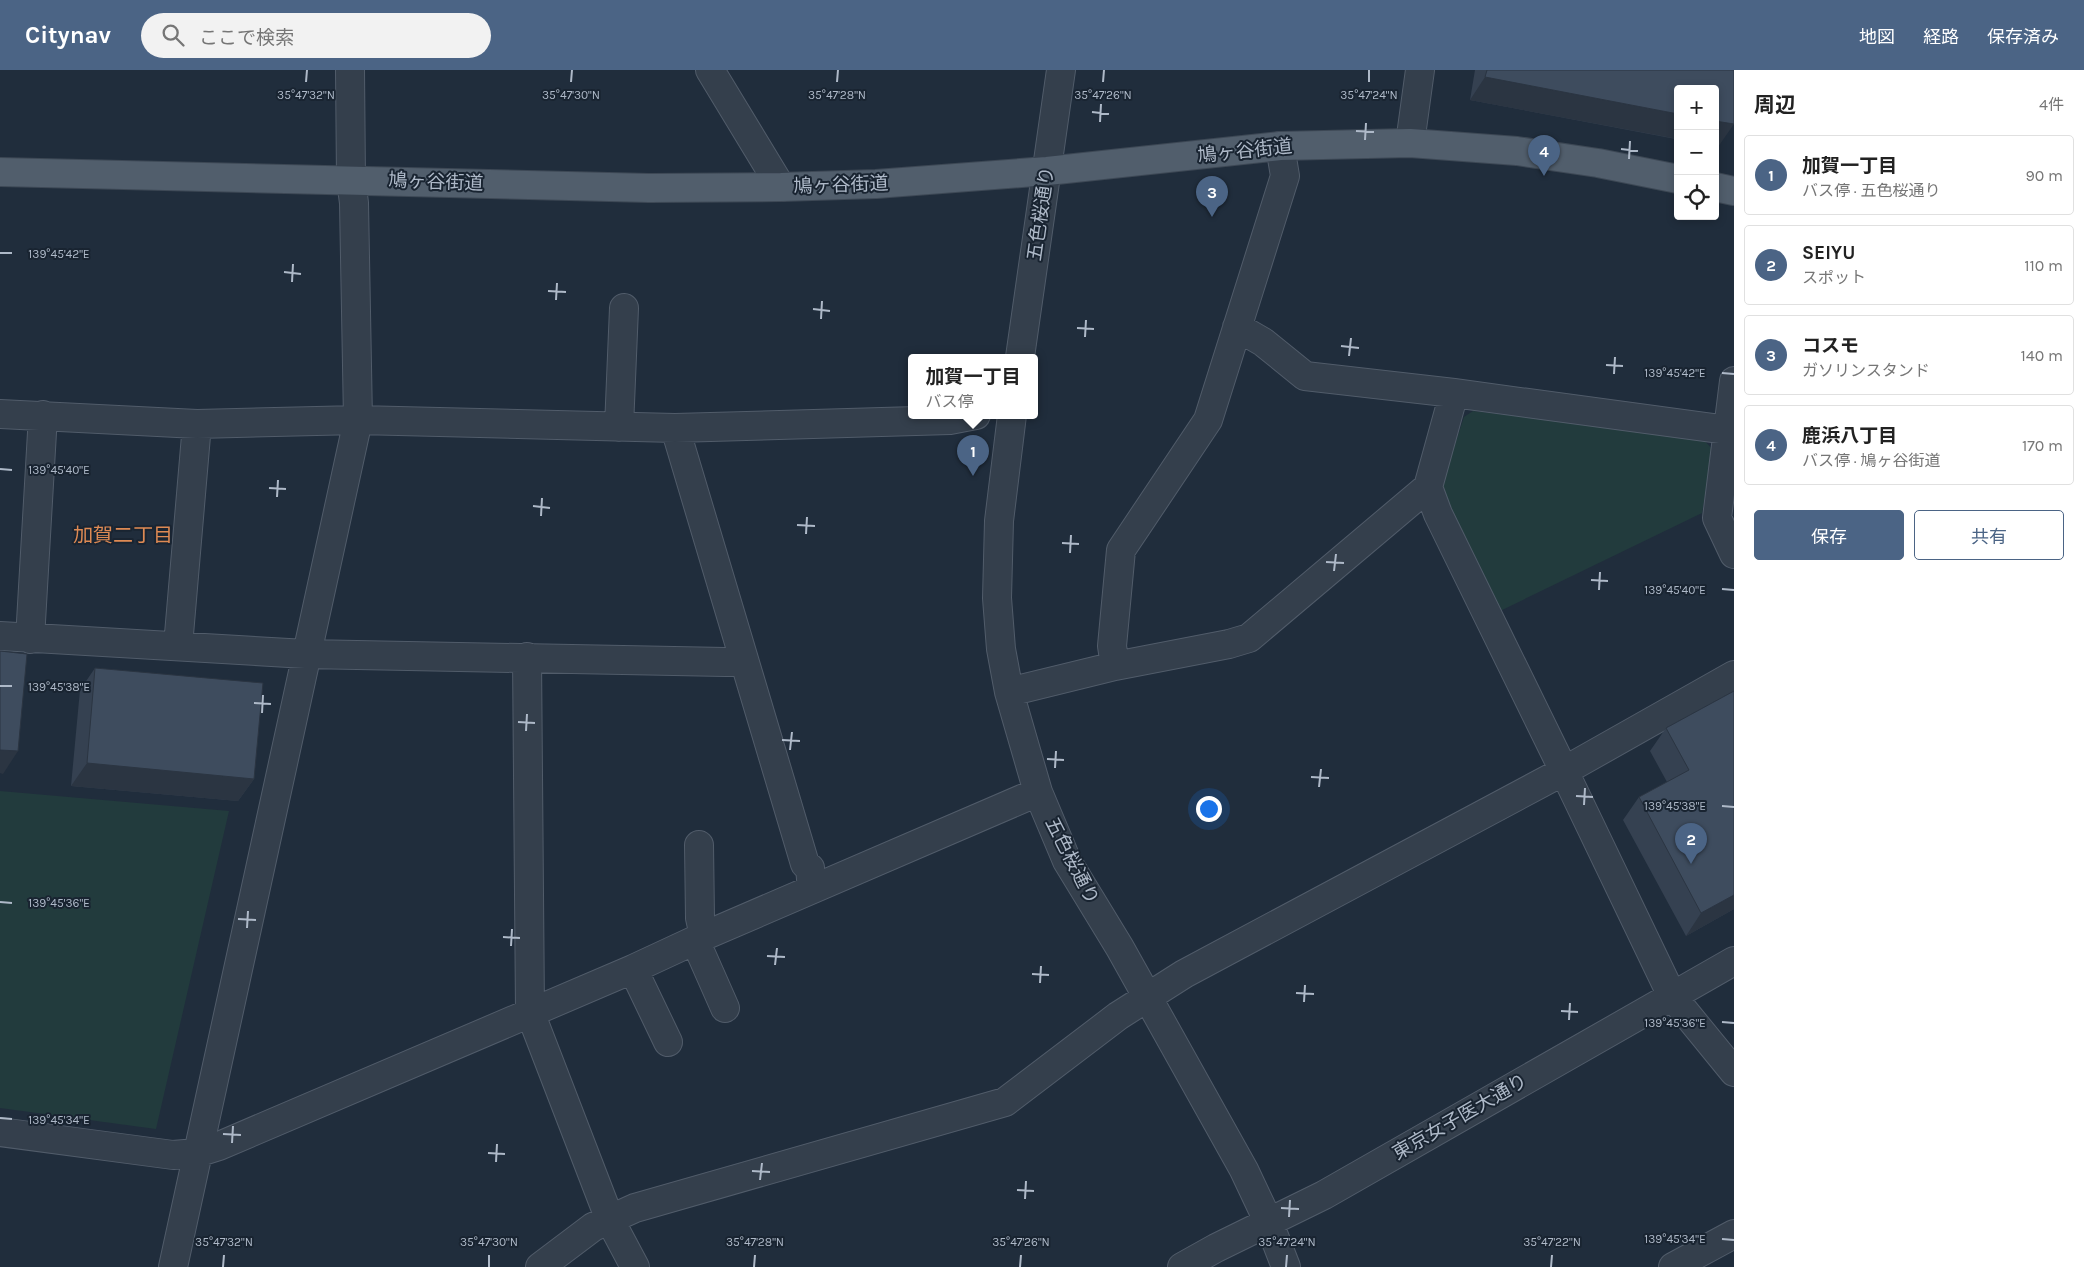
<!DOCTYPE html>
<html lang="ja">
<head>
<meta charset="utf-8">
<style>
  :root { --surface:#fff; --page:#f2f2f2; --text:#222; --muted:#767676; --line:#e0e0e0; --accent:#4b6485 }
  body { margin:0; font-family:Karla,"Noto Sans JP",sans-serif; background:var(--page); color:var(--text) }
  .controls { position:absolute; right:15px; top:15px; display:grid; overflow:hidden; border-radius:5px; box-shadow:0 2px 8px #0003 }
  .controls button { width:45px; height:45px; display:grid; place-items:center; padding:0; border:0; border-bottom:1px solid var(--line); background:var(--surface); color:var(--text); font:25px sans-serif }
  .you { position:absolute; left:1208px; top:738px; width:18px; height:18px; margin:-12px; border:4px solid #fff; border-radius:50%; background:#1a73e8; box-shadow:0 0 0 8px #1a73e833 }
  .badge { display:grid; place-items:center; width:32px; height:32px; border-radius:50%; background:var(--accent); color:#fff; font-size:16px; font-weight:700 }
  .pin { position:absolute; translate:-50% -41px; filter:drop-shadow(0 1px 2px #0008) }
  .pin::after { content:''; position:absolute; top:26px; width:18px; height:15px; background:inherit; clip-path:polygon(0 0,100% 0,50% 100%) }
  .popup { position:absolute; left:908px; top:284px; width:130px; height:65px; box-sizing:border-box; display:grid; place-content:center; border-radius:5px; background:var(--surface); filter:drop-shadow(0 1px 4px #0005); font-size:16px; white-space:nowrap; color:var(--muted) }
  .popup b { font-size:19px; color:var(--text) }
  .popup::after { content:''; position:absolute; left:50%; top:100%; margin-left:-10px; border:10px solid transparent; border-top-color:var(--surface) }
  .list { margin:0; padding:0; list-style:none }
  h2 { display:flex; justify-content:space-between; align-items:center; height:65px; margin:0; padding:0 20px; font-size:21px }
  h2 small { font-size:16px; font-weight:400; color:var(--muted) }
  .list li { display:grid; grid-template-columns:32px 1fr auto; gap:15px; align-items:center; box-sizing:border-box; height:80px; margin:0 10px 10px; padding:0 10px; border:1px solid var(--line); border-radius:5px }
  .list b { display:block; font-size:19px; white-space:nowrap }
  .list p { margin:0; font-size:16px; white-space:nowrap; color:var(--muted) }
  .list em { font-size:16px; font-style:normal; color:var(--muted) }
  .actions { display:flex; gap:10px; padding:15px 20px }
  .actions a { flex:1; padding:11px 0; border:1px solid var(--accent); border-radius:5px; text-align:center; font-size:18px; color:var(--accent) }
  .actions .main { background:var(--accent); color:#fff }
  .icon { flex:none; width:28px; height:28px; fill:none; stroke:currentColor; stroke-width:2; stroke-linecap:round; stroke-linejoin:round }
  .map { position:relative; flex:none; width:1734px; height:1197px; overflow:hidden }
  header { display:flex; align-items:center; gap:30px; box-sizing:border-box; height:70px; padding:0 25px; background:var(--accent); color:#fff }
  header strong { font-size:24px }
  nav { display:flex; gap:28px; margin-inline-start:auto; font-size:18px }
  .search { width:350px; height:45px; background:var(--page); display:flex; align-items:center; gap:12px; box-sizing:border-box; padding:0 18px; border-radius:28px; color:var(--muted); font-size:19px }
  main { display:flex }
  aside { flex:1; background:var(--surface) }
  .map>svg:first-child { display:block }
  .green { fill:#223b3d }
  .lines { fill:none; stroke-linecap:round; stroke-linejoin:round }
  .minor-casing { stroke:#515c6a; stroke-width:30 }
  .major-casing { stroke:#3d4855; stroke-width:30 }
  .minor { stroke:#343f4c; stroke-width:28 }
  .major { stroke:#515e6c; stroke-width:28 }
  .wall { fill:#354151 }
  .shaded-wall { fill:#2b3542 }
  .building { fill:#3e4c5e; stroke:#2b3542 }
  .ticks { fill:none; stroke:#aeb9c8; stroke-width:2 }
  .labels { text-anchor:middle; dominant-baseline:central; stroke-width:4; stroke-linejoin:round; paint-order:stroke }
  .street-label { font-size:19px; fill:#aeb9c8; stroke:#192431 }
  .neighbourhood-label { font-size:20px; fill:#de8a54; stroke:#192431 }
  .ticks-label { font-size:12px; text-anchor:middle; fill:#aeb9c8; stroke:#192431; stroke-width:4; stroke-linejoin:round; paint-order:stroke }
</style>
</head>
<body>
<header>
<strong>Citynav</strong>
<div class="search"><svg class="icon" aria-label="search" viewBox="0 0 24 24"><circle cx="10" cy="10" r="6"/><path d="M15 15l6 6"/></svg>ここで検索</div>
<nav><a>地図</a><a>経路</a><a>保存済み</a></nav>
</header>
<main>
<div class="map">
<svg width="1734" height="1197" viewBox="0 0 1734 1197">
  <rect width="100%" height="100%" fill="#202d3c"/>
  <path class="green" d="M 1473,341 L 1702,368 L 1713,380 L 1702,443 L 1500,541 L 1442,429 L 1442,414 L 1464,347 Z
    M 0,721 L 229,741 L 156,1059 L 0,1038 Z"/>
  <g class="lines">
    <g class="minor-casing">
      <path id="minor" d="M 710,0 L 781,117
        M 1410,73 L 1420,0
        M 1237,257 L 1263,272 L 1305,306 L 1454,323 L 1734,361
        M 1020,287 L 1061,0
        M 1734,311 L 1717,448 L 1734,484
        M 1454,323 L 1428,417 L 1438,444 L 1564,701 L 1672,926 L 1734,1002
        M 0,344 L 197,354 L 358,350 L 675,358 L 950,350 L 976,345
        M 1012,345 L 999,451 L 997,528 L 1001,579 L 1009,622 L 1038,722 L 1067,791 L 1120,878 L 1244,1100 L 1269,1153 L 1286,1197
        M 619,357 L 624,238
        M 675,358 L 805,794 L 810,798 L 812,819
        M 0,566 L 306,584 L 725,592 L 743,590
        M 30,569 L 43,345
        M 178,576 L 197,354
        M 527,587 L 530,942 L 610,1150 L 635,1197
        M 1115,596 L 1112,576 L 1121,480 L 1208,350 L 1285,106 L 1280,76
        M 1009,622 L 1115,596 L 1229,574 L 1249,568 L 1428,417
        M 699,775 L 700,848 L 704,866
        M 695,870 L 725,938
        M 633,899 L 668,972
        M 0,1062 L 173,1085 L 197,1083 L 219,1076 L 633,899 L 704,866 L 1038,722
        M 173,1197 L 358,350 L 354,133 L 351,110 L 350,0
        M 540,1197 L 593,1157 L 635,1138 L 1005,1032 L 1118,946 L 1184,904 L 1564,701 L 1734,605
        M 1182,1197 L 1216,1178 L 1324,1125 L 1734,891
        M 1673,1197 L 1734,1164"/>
    </g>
    <g class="major-casing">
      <path id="major" d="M 0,102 L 649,118 L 781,117 L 876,114 L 1047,101 L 1280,76 L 1410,73 L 1517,81 L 1598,93 L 1678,109
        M 1715,117 L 1734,121"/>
    </g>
    <use href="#minor" class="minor"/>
    <use href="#major" class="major"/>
  </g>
  <path class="wall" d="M 1475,0 L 1734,0 L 1718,77 L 1470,30 Z
    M 95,598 L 254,709 L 238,731 L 71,716 L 80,620 Z
    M 1734,621 L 1734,839 L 1686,866 L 1623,750 L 1639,727 L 1667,712 L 1650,681 L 1666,658 Z"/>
  <path class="shaded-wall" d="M 1485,7 L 1678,44 L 1678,69 L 1470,30 Z
    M 1715,51 L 1734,54 L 1718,77 L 1715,76 Z
    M 0,680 L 18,681 L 3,704 L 0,703 Z
    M 87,693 L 254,709 L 238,731 L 71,716 Z
    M 1734,825 L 1734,839 L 1686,866 L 1701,843 Z"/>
  <path class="building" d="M 1487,0 L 1734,0 L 1734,54 L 1715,51 L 1715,19 L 1678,19 L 1678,44 L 1485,7 Z
    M 0,581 L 27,584 L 18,681 L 0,680 Z
    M 95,598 L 263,613 L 254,709 L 87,693 Z
    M 1734,621 L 1734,825 L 1701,843 L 1639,727 L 1689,700 L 1666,658 Z"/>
  <path class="ticks" d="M 306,12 L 307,0M 571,12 L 572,0M 837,12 L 838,0M 1103,12 L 1104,0M 1369,12 L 1369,0M 1092,42 L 1109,44M 1100,52 L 1101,34M 1356,61 L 1374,62M 1365,70 L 1366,53M 1621,79 L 1638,81M 1629,89 L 1630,71M 0,183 L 12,183M 284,202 L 301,204M 292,212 L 293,194M 548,221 L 566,222M 556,230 L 557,213M 813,239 L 830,241M 821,249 L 822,231M 1077,258 L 1094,259M 1085,267 L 1086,250M 1341,276 L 1359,278M 1349,286 L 1351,268M 1606,295 L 1623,296M 1722,303 L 1734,304M 1614,304 L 1615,287M 0,399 L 12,400M 269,418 L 286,419M 277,427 L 278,410M 533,436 L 550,438M 541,446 L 542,428M 797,455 L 815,456M 806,464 L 807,447M 1062,473 L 1079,474M 1070,483 L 1071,465M 1326,492 L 1344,493M 1334,501 L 1336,484M 1591,510 L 1608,511M 1722,519 L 1734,520M 1599,520 L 1600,502M 0,616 L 12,616M 254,633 L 271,634M 262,643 L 263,625M 518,652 L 535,653M 526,661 L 527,644M 782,670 L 800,671M 790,680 L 792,662M 1047,689 L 1064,690M 1055,698 L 1056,681M 1311,707 L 1329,708M 1319,717 L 1321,699M 1576,726 L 1593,727M 1584,735 L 1585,718M 1722,736 L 1734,737M 0,832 L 12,833M 238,849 L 256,850M 247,858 L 248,841M 503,867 L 520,868M 511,876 L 512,859M 767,886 L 785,887M 775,895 L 777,878M 1032,904 L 1049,905M 1040,913 L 1041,896M 1296,923 L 1314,924M 1304,932 L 1305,915M 1561,941 L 1578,942M 1569,950 L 1570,933M 1722,952 L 1734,953M 0,1048 L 12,1049M 223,1064 L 241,1065M 232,1073 L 233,1056M 488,1083 L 505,1084M 496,1092 L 497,1074M 752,1101 L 770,1102M 760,1110 L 762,1093M 1017,1120 L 1034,1121M 1025,1129 L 1026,1111M 1281,1138 L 1299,1139M 1289,1147 L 1290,1130M 1722,1169 L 1734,1170M 223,1197 L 224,1185M 489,1197 L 489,1185M 754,1197 L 755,1185M 1020,1197 L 1021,1185M 1286,1197 L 1287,1185M 1551,1197 L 1552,1185"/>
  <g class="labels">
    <g class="street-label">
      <text transform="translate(1245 81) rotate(-6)">鳩ヶ谷街道</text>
      <text transform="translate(436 112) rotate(2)">鳩ヶ谷街道</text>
      <text transform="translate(841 115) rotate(-2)">鳩ヶ谷街道</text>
      <text transform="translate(1041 144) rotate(-82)">五色桜通り</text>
      <text transform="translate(1072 791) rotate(63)">五色桜通り</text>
      <text transform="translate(1460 1047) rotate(-30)">東京女子医大通り</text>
    </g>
    <g class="neighbourhood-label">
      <text x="123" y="465">加賀二丁目</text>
    </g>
  </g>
  <g class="ticks-label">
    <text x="306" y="29">35°47'32"N</text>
    <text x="571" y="29">35°47'30"N</text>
    <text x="837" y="29">35°47'28"N</text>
    <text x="1103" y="29">35°47'26"N</text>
    <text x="1369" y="29">35°47'24"N</text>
    <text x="59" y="188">139°45'42"E</text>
    <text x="1675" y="307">139°45'42"E</text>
    <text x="59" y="404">139°45'40"E</text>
    <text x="1675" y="524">139°45'40"E</text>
    <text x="59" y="621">139°45'38"E</text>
    <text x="1675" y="740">139°45'38"E</text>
    <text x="59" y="837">139°45'36"E</text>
    <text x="1675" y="957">139°45'36"E</text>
    <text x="59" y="1054">139°45'34"E</text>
    <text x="1675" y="1173">139°45'34"E</text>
    <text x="224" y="1176">35°47'32"N</text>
    <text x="489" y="1176">35°47'30"N</text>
    <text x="755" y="1176">35°47'28"N</text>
    <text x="1021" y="1176">35°47'26"N</text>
    <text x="1287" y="1176">35°47'24"N</text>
    <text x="1552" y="1176">35°47'22"N</text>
  </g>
</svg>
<div class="controls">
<button>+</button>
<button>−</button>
<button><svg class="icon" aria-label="locate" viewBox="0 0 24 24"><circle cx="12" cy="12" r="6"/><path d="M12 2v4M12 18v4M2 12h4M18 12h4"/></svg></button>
</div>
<div class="you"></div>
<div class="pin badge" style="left:973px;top:406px">1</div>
<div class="popup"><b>加賀一丁目</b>バス停</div>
<div class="pin badge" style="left:1691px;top:794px">2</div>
<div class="pin badge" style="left:1212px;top:147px">3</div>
<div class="pin badge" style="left:1544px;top:106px">4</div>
</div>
<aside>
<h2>周辺<small>4件</small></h2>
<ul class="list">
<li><span class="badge">1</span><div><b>加賀一丁目</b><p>バス停 · 五色桜通り</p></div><em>90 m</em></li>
<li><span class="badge">2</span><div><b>SEIYU</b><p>スポット</p></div><em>110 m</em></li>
<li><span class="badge">3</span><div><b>コスモ</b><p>ガソリンスタンド</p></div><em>140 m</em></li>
<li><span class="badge">4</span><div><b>鹿浜八丁目</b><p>バス停 · 鳩ヶ谷街道</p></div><em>170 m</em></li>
</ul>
<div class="actions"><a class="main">保存</a><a>共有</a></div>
</aside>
</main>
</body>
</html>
